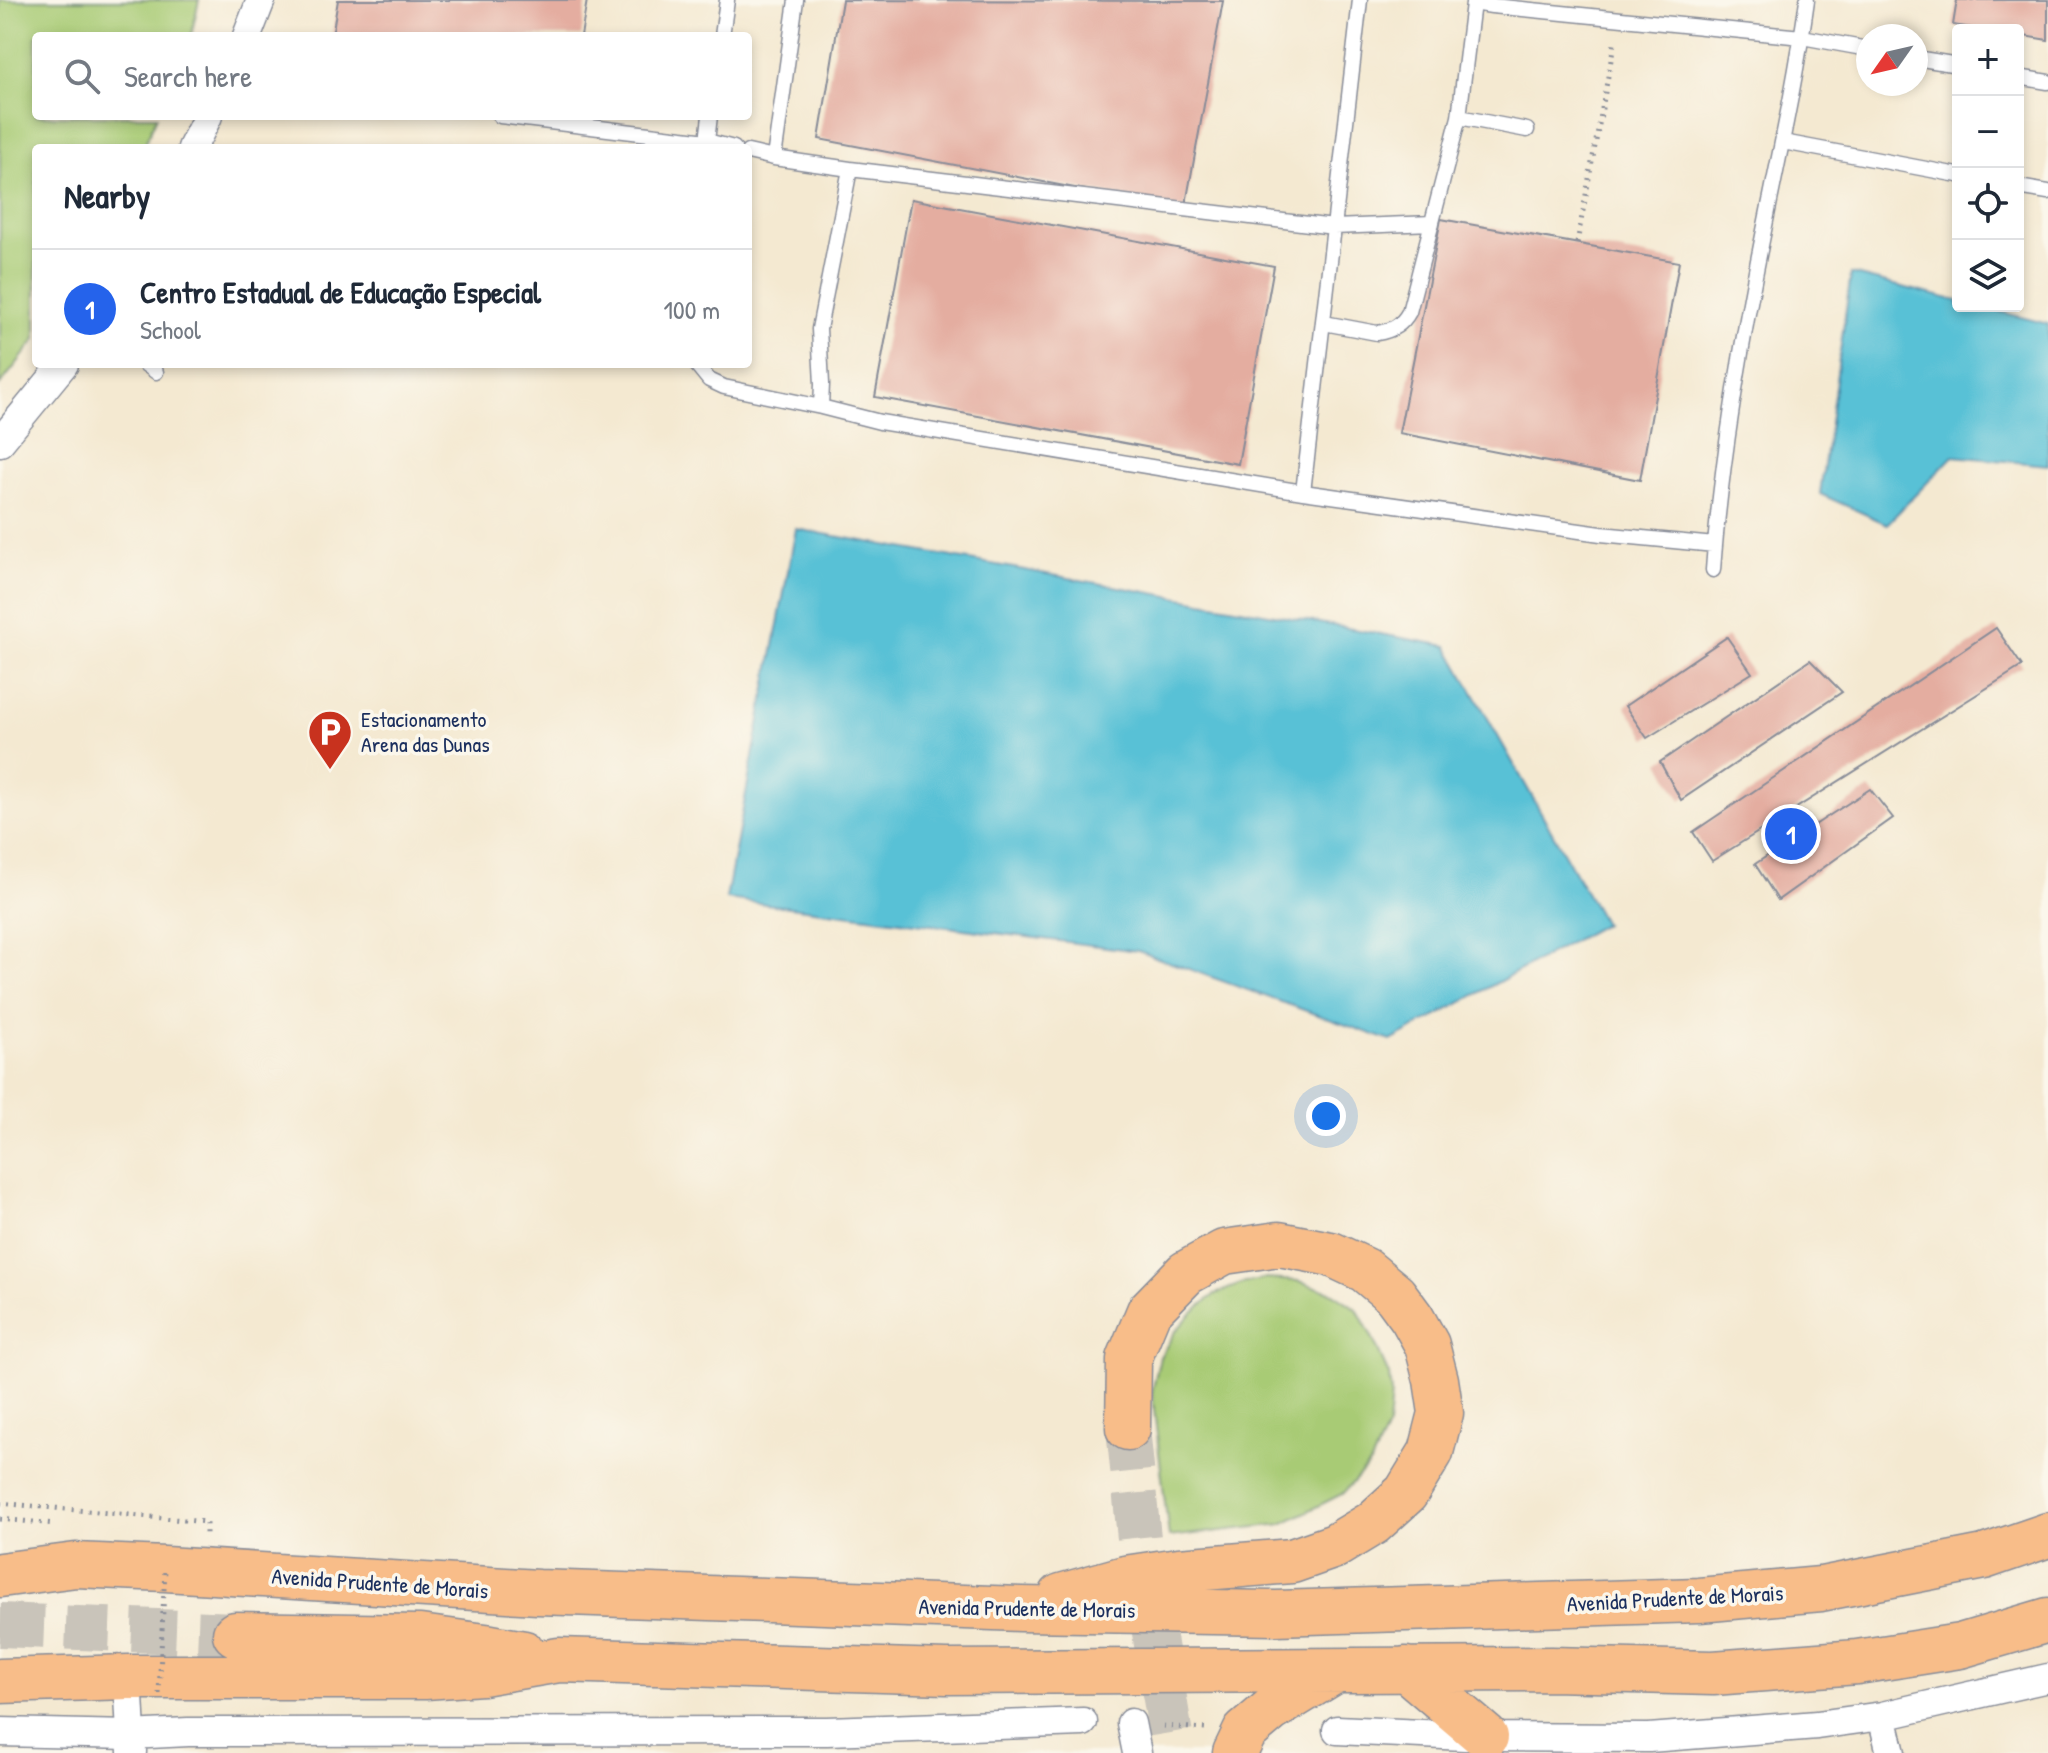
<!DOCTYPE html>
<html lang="en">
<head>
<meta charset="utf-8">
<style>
  :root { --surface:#fff; --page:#f2f2f3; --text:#1f2937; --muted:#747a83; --line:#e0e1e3; --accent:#2563eb }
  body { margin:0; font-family:"Patrick Hand",sans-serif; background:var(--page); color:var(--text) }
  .controls { position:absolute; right:24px; top:24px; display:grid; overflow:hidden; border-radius:8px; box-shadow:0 4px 12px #0003 }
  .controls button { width:72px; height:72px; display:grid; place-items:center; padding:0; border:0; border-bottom:2px solid var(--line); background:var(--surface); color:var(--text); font:40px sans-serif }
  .compass { position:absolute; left:1856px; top:24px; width:72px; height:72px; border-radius:50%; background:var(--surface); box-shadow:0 4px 12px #0003; rotate:236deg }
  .you { position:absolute; left:1326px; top:1116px; width:28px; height:28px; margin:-20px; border:6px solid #fff; border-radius:50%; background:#1a73e8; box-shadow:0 0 0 12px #1a73e833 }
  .badge { display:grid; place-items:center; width:52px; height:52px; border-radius:50%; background:var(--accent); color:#fff; font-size:26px; font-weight:700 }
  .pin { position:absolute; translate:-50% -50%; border:4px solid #fff; box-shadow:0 2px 8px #0006 }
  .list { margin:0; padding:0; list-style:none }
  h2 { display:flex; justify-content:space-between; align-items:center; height:104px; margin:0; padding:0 32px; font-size:34px }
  h2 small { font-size:26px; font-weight:400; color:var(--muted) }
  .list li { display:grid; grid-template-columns:52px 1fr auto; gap:24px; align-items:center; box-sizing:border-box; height:120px; padding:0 32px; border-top:2px solid var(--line) }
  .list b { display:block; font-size:30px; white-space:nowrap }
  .list p { margin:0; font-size:26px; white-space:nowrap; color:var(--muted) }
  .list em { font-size:26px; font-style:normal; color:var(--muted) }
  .icon { flex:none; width:44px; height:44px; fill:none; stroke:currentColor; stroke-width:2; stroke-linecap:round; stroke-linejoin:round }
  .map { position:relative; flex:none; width:2048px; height:1753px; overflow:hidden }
  .search { position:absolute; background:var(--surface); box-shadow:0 4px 12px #0003; left:32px; top:32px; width:720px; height:88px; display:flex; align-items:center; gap:20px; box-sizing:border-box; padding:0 28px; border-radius:8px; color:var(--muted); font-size:30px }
  .panel { position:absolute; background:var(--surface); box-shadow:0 4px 12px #0003; left:32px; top:144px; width:720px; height:224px; border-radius:8px }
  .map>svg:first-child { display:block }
  .green { fill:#a8cb74; stroke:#627d69; stroke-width:2 }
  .water { fill:#59c1d6; stroke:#3a789a; stroke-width:2 }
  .building { fill:#e4ada0 }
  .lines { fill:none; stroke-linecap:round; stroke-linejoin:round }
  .primary-tunnel { stroke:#c9c4ba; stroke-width:44; stroke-dasharray:44 22; stroke-linecap:butt }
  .service-casing { stroke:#888c98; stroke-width:17 }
  .minor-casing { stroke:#888c98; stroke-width:31 }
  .primary-casing { stroke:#888c98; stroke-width:47 }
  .path { stroke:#888c98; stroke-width:5; stroke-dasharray:2 6; stroke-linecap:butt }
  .service { stroke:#fff; stroke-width:14 }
  .minor { stroke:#fff; stroke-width:28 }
  .primary { stroke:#f8bd89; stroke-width:44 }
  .path-bridge { stroke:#888c98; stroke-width:5; stroke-dasharray:2 6; stroke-linecap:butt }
  .labels { text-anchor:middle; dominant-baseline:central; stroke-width:7; stroke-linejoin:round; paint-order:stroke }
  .poi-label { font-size:22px; fill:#1b2f5e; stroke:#fbf7ec; text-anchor:start }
  .street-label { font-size:22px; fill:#1b2f5e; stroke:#fbf7ec }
</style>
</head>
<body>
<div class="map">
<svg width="2048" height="1753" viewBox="0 0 2048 1753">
  <rect width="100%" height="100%" fill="#fbf7ec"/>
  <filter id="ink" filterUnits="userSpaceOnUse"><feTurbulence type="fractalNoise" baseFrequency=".0125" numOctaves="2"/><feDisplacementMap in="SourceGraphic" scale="16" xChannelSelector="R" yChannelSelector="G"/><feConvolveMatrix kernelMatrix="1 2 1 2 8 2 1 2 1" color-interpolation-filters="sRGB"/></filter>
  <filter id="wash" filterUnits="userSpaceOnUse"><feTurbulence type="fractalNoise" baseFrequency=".006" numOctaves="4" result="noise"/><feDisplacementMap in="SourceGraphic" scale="32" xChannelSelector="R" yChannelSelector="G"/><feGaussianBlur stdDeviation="1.8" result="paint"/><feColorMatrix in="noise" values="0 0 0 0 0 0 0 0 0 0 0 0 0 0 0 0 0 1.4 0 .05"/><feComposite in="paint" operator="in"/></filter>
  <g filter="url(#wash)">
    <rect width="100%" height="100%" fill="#f4e9d1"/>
    <path class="green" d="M 0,0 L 199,0 L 191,36 L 36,36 L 36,116 L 157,116 L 143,148 L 36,148 L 36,339 L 0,385 Z
      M 1265,1279 L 1299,1281 L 1333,1293 L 1357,1309 L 1372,1337 L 1389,1375 L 1391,1394 L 1388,1426 L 1371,1463 L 1342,1494 L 1282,1524 L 1169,1537 L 1152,1392 L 1160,1357 L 1175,1332 L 1191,1314 L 1215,1294 L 1241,1284 Z"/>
    <path class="water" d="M 1851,274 L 1958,301 L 1958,306 L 1978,306 L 2048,324 L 2048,465 L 1953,456 L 1887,524 L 1820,494 Z
      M 796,529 L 1447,646 L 1604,924 L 1391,1041 L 1138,951 L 726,899 Z"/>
    <g id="blocks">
      <path class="building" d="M 338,0 L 587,0 L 581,36 L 332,36 Z
        M 842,0 L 1223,1 L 1185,209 L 819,139 Z
        M 1957,0 L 2048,0 L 2048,40 L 2018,35 L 2018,30 L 1985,30 L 1953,25 Z
        M 911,199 L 1274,266 L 1238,464 L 875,397 Z
        M 1441,219 L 1679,262 L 1640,480 L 1399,433 Z
        M 1996,628 L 2022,666 L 1712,861 L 1693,832 Z
        M 1727,637 L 1752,673 L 1647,738 L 1625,706 Z
        M 1810,660 L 1842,692 L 1681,800 L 1660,762 Z
        M 1870,789 L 1893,818 L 1778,900 L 1755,864 Z"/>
    </g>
  </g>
  <g filter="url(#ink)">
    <use href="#blocks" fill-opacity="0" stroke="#888c98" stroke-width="2"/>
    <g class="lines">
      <path class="primary-tunnel" d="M 1128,1428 L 1140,1548 L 1174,1753
        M 0,1625 L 235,1634"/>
      <g class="service-casing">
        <path id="service" d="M 1360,0 L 1334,227 L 1432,223
          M 722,36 L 727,0
          M 1916,58 L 1958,65
          M 2018,77 L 2048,82
          M 500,116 L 707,141 L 706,148
          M 710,116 L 707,141 L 734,148
          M 1459,117 L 1527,130
          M 1783,142 L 1958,175
          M 748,152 L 774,158 L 850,169
          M 774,158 L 796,0
          M 850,169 L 1334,227 L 1303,492 L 880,422 L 821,407 L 822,384 L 819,329 Z
          M 2018,187 L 2048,192
          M 1324,323 L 1377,333 C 1392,331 1402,325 1409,312 L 1459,117 L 1473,3 L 1492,6 L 1802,37 L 1868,49
          M 145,364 L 156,372
          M 696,364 L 709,380 L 724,387 L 821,407
          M 1303,492 L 1601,534 L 1715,545
          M 1713,570 C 1720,473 1736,376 1754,281 C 1772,187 1794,94 1807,0"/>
      </g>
      <g class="minor-casing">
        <path id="minor" d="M 247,36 L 261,0
          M 192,148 L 208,116
          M 0,442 L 64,364
          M 128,1677 L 132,1752
          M 1882,1716 L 1891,1753
          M 1131,1723 L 1137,1753
          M 1337,1730 L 1486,1737 L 1649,1738 L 1817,1725 L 1882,1716 L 2048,1678
          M 0,1732 L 130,1735 L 188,1732 L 827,1731 L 1083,1722"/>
      </g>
      <g class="primary-casing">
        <path id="primary" d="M 0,1575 L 76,1565 L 165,1569 L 538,1592 L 1021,1609 L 1276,1613 L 1699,1600 L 1821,1589 L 1984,1557 L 2048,1535
          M 1061,1596 L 1125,1578 L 1179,1570 L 1292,1561 L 1335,1546 L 1373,1523 L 1406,1493 L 1431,1452 L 1441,1413 L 1436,1380 L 1427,1345 L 1412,1318 L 1395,1295 L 1365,1270 L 1331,1254 L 1279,1244 L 1224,1252 L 1186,1273 L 1149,1311 L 1129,1359 L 1128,1428
          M 235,1634 L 420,1637 L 485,1646 L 524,1653
          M 1406,1669 L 1486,1737
          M 0,1681 L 128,1677 L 425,1677 L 482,1673 L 559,1660 L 947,1672 L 1551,1669 L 1713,1673 L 1857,1662 L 1960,1646 L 2048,1620
          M 1235,1753 L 1245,1732 L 1271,1710 L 1335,1671"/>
      </g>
      <path class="path" d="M 1577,243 L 1614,44
        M 0,1503 L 206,1522 L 206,1534
        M 0,1519 L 55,1524
        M 1163,1726 L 1205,1729"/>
      <use href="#service" class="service"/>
      <use href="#minor" class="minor"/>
      <use href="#primary" class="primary"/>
      <path class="path-bridge" d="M 159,1694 L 165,1569"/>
    </g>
  </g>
  <defs>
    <g id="parking-pin" transform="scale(2.3)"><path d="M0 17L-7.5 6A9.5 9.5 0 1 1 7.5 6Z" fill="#c8321e" stroke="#fbf7ec"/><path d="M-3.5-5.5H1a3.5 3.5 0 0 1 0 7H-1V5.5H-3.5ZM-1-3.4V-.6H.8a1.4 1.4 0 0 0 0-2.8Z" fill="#fff"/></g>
  </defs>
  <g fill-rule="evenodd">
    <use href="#parking-pin" x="330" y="732"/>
  </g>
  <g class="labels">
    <g class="poi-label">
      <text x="361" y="719">Estacionamento<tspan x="361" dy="25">Arena das Dunas</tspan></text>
    </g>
    <g class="street-label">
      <text transform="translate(380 1583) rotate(4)">Avenida Prudente de Morais</text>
      <text transform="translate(1675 1598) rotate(-3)">Avenida Prudente de Morais</text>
      <text transform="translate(1027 1608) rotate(1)">Avenida Prudente de Morais</text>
    </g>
  </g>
</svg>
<div class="controls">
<button>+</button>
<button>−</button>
<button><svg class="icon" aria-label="locate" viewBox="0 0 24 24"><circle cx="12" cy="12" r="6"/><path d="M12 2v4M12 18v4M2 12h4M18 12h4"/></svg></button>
<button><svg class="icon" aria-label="layers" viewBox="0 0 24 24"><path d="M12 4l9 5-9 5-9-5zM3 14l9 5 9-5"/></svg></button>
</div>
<svg class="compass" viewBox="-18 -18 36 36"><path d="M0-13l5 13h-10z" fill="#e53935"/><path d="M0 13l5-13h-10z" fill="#747a83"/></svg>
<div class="you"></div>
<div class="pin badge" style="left:1791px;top:834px">1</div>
<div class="search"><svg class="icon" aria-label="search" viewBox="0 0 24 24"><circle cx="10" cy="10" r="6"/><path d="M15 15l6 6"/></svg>Search here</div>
<section class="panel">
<h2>Nearby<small></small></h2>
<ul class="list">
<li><span class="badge">1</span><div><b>Centro Estadual de Educação Especial</b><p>School</p></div><em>100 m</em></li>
</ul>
</section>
</div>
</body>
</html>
